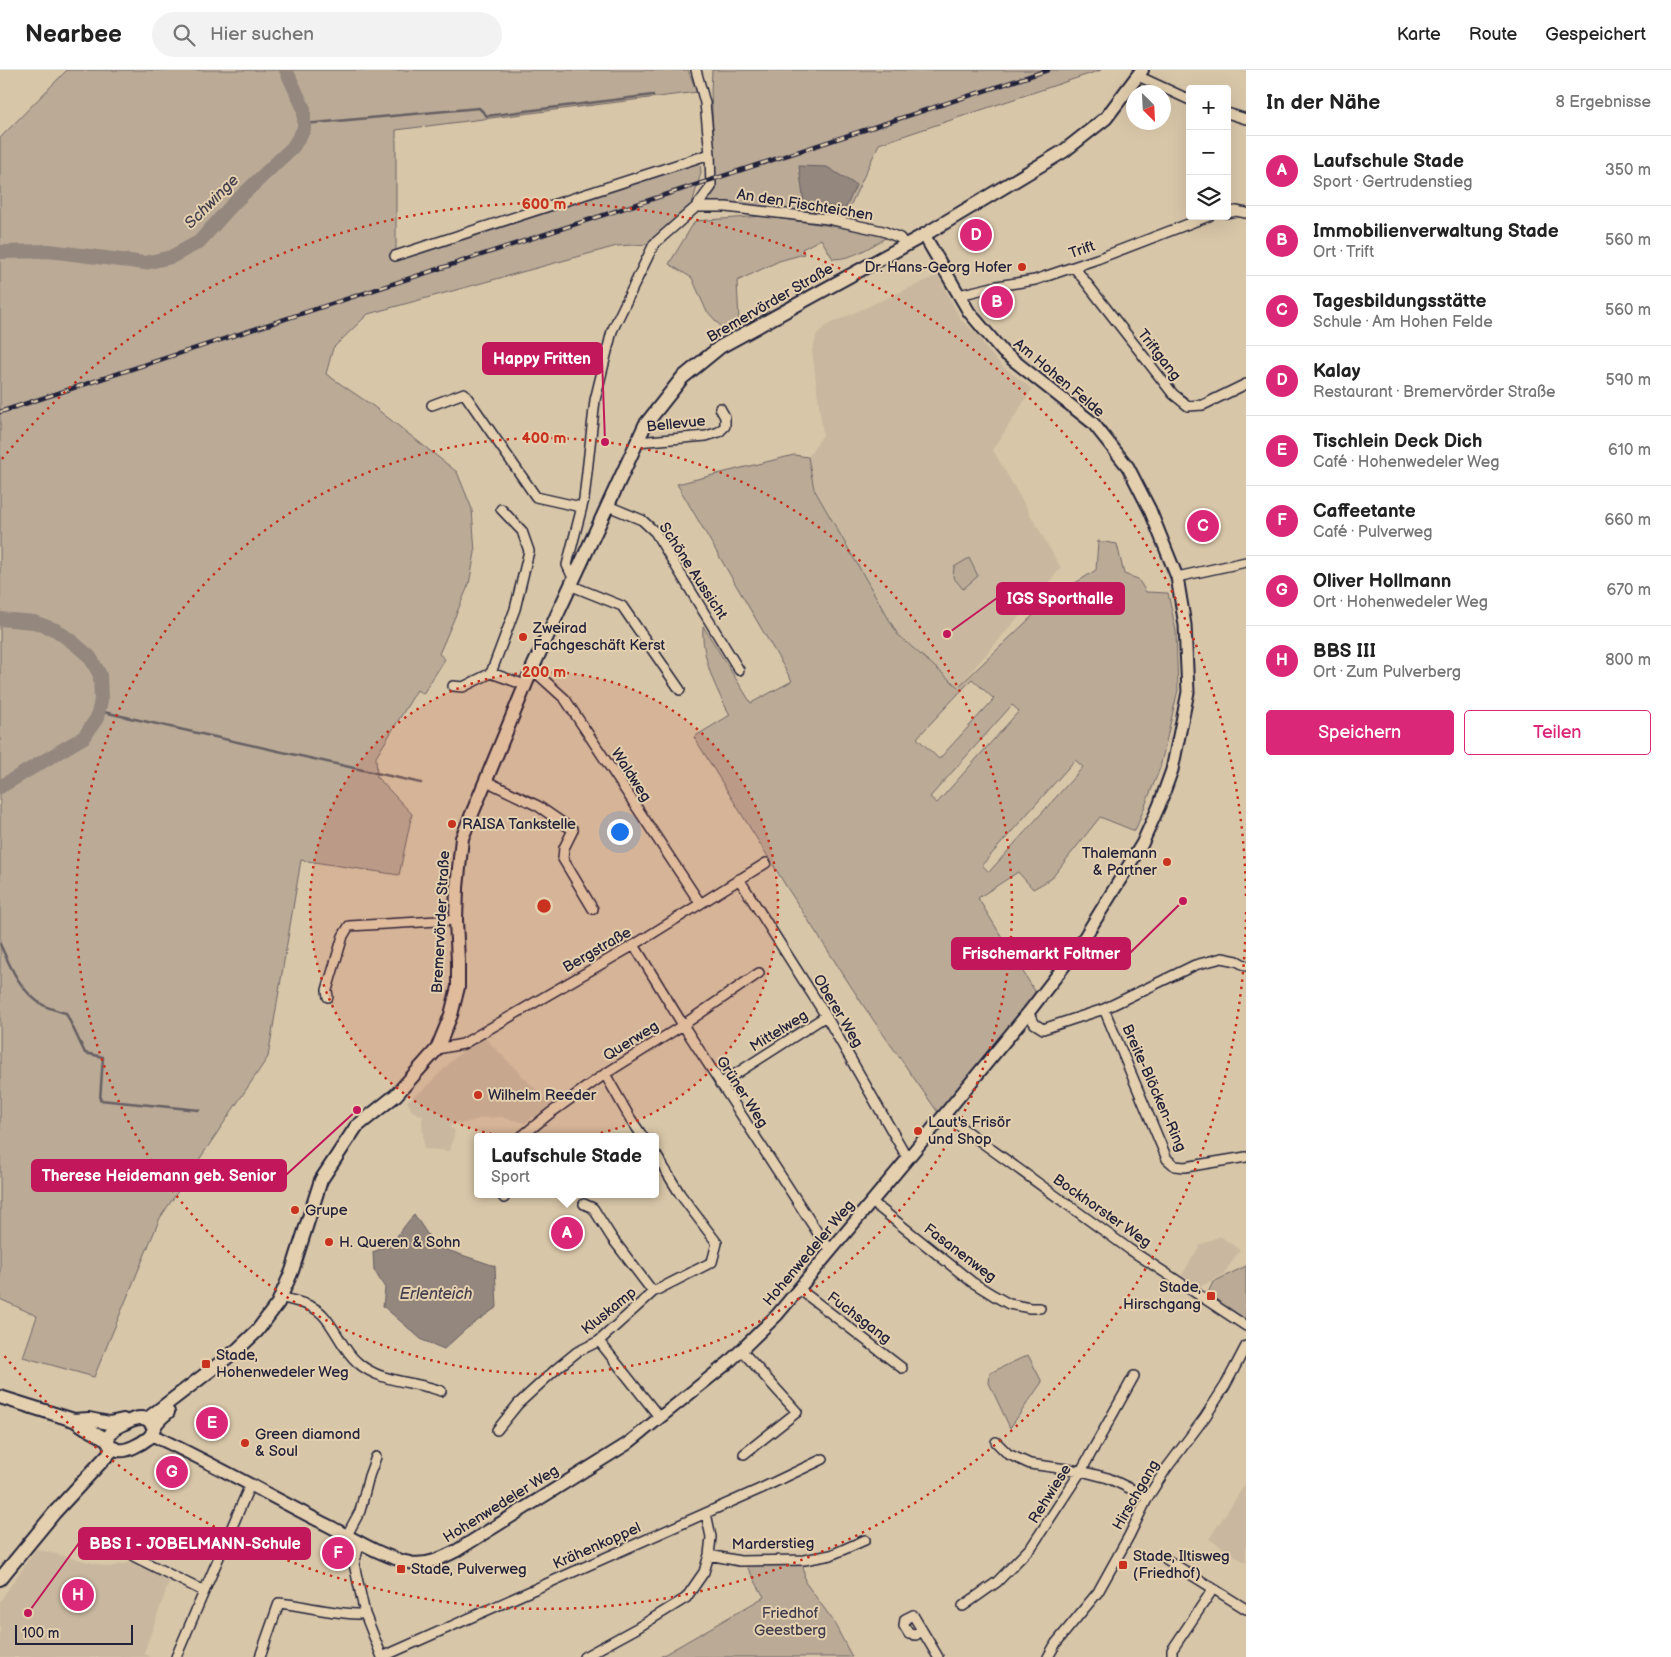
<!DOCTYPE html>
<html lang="de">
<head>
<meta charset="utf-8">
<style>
  :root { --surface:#fff; --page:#f2f2f2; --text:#222; --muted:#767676; --line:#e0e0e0; --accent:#db2777 }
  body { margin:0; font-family:"Balsamiq Sans",sans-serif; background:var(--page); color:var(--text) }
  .controls { position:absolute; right:15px; top:15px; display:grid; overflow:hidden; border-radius:5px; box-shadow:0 5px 20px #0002 }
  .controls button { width:45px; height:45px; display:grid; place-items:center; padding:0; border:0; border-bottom:1px solid var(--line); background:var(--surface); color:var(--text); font:25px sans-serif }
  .compass { position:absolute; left:1126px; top:15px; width:45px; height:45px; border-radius:50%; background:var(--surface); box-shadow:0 5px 20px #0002; rotate:156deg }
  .scale { position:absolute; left:15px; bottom:12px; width:118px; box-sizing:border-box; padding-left:5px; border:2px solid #22223b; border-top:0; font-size:14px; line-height:18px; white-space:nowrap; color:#22223b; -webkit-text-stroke:4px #e4d0af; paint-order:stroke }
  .you { position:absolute; left:619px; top:761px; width:18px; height:18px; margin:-12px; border:4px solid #fff; border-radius:50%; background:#1a73e8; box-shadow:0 0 0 8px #1a73e833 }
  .badge { display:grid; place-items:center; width:32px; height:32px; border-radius:50%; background:var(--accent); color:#fff; font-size:16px; font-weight:700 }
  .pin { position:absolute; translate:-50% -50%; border:2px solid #fff; box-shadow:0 1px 5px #0006 }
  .popup { position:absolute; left:474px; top:1063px; width:185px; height:65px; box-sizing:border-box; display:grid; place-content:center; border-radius:5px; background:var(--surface); filter:drop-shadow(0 1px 4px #0005); font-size:16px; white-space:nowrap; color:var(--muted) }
  .popup b { font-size:19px; color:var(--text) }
  .popup::after { content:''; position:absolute; left:50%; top:100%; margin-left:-10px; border:10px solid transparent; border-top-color:var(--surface) }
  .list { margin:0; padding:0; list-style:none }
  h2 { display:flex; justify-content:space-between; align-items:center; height:65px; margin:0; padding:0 20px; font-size:21px }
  h2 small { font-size:16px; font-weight:400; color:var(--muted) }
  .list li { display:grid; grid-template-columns:32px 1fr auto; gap:15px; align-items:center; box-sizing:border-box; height:70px; padding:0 20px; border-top:1px solid var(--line) }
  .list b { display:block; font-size:19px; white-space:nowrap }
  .list p { margin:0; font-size:16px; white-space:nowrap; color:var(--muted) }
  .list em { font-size:16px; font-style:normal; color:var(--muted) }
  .actions { display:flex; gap:10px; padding:15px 20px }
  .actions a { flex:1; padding:11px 0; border:1px solid var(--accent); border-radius:5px; text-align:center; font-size:18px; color:var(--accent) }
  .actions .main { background:var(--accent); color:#fff }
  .icon { flex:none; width:28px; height:28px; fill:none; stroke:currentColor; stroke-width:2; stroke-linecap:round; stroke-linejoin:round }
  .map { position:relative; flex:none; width:1246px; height:1587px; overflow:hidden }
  header { display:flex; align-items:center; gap:30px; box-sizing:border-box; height:70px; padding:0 25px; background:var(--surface); border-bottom:1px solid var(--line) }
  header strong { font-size:24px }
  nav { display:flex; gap:28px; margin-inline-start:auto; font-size:18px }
  .search { width:350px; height:45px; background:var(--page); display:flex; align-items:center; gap:12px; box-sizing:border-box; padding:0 18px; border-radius:28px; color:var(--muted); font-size:19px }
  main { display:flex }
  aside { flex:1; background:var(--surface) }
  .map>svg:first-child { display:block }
  .built { fill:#c9b89f }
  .green { fill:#baaa96; stroke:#6e6668; fill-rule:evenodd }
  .water { fill:#93877e; stroke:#665f63 }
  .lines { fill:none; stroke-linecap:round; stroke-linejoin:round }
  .stream { stroke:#665f63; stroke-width:2.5 }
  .river { stroke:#93877e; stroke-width:14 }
  .minor-casing { stroke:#22223b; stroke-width:12 }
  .tertiary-casing { stroke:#22223b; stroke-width:15 }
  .secondary-casing { stroke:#22223b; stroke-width:16 }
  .minor { stroke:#e4d0af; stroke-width:9 }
  .tertiary { stroke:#e4d0af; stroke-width:11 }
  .secondary { stroke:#e4d0af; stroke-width:12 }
  .rail-casing { stroke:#22223b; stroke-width:4.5 }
  .rail { stroke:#e4d0af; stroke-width:2.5; stroke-dasharray:8; stroke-linecap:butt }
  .ring { fill:none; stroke:#c8321e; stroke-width:2.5; stroke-dasharray:2.5 5 }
  .poi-dot { fill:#c8321e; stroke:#e4d0af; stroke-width:2 }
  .labels { text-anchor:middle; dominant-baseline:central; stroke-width:4; stroke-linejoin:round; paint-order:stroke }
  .street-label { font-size:15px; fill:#22223b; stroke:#e4d0af }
  .poi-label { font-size:15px; fill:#22223b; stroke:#e4d0af; text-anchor:start }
  .park-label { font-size:15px; fill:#403d4d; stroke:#e4d0af }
  .water-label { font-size:16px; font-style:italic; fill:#44404f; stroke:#e4d0af }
  .centre { fill:#c8321e; stroke:#e4d0af; stroke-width:2.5 }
  .ring-label { font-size:15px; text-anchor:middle; font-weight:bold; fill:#c8321e; stroke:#e4d0af; stroke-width:4; stroke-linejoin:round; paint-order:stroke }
  .leader { fill:none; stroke:#c2185b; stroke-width:2 }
  .callout-dot { fill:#c2185b; stroke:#e4d0af; stroke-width:2 }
  .callout { fill:#c2185b; stroke:#c2185b; stroke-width:2 }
  .callout-label { font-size:16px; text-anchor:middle; font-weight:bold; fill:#fff }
</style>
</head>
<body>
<header>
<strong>Nearbee</strong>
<div class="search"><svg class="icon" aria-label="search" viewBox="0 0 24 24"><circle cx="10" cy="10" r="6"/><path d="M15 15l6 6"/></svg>Hier suchen</div>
<nav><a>Karte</a><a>Route</a><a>Gespeichert</a></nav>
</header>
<main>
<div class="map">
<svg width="1246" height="1587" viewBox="0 0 1246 1587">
  <rect width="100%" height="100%" fill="#d8c6a8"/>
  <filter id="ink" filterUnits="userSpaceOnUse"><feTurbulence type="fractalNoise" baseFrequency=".02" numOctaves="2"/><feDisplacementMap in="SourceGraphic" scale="10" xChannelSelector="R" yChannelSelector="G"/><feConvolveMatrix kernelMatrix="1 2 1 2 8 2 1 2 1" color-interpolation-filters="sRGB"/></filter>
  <g filter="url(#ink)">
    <path class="built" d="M 938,205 L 961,250 L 977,263 L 983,271 L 983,275 L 1000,294 L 1032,319 L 993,380 L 1061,498 L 958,617 L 898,565 L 814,419 L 808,387 L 823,365 L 812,281 L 817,264 L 827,255 Z
      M 483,966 L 551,1035 L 525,1053 L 501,1047 L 483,1048 L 460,1054 L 458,1051 L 449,1057 L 455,1061 L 450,1081 L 424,1079 L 422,1051 L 423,1046 L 412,1041 L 407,1031 L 423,1020 L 457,986 Z
      M 1220,1166 L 1240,1180 L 1223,1205 L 1199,1217 L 1182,1205 L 1200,1175 Z
      M 1246,1413 L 1246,1493 L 1209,1469 Z
      M 36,1479 L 109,1497 L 137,1491 L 169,1512 L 144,1583 L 150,1587 L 0,1587 L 0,1531 Z"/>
    <path class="green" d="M 67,0 L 688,0 L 697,22 L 396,60 L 396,187 L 700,89 L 701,103 L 691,137 L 649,174 L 617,176 L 368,244 L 333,278 L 326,304 L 373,336 L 457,402 L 472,439 L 475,483 L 469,514 L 439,584 L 445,589 L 423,624 L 417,620 L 376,687 L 377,707 L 412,744 L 399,805 L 301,790 L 268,987 L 160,1148 L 94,1307 L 23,1287 L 37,1246 L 0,1229 L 0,68 Z
      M 712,0 L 1101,0 L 879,74 L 845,147 L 769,137 L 707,133 L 716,120 L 711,21 Z
      M 763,146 L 886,164 L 887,167 C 870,177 853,189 833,189 L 821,169 L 802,179 L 804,184 L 779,191 L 737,211 L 739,251 L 730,263 L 723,267 L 725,261 L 706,240 L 692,208 L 669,194 L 695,151 Z
      M 794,385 L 808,387 L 814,419 L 898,565 L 958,617 L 1066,514 L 1069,517 L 1096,500 L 1098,471 L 1117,474 L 1124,504 L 1138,509 L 1146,522 L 1168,523 L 1176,561 L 1178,620 L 1160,698 L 1135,761 L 1100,747 L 1051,809 L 1033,819 L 1018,802 L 978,828 L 1036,923 L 939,1044 L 865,938 L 786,816 L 694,667 L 730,645 C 715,618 701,587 703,556 L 751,633 L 792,611 L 677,414 ZM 972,609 L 994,629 L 939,689 L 917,668 ZM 1012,635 L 1019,641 L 937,733 L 930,727 ZM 1075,690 L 1083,697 L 989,802 L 982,795 Z
      M 969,488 L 978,506 L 963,519 L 953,507 L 954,497 Z
      M 1246,1196 L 1246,1251 L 1207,1225 L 1213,1212 Z
      M 1028,1285 L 1042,1312 L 1010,1358 L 989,1313 L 990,1303 Z
      M 803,1493 L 805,1512 L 832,1549 L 852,1587 L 660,1587 L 764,1527 L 746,1495 L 778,1495 Z"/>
    <path class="water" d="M 799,96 L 827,97 L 856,115 L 846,138 L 804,134 Z
      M 414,1144 L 435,1176 L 495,1196 L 497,1237 L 466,1259 L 444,1279 L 422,1270 L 383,1236 L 385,1218 L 374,1200 L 373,1182 L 390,1175 Z"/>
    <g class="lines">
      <path class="stream" d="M 304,54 L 479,38 L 487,46 L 653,25
        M 99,641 L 421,713
        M 0,874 C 10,896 21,923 43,935 C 50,939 59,941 66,943 L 85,983 L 103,987 L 100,1030 L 199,1040"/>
      <path class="river" d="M 0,182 L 49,181 L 145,193 L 171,187 L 199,172 L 233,134 L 293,77 L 304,59 L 304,39 L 286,0
        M 0,549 L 34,552 L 56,560 L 75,574 L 90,587 L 100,605 L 101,630 L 97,648 L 84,667 L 0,717"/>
      <g class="minor-casing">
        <path id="minor" d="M 1138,6 L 1190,30
          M 1227,43 L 1246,49
          M 696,137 L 726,137 L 828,149 L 883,161 L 900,168 L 905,175
          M 1227,143 L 1236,141 L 1246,143
          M 395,186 L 710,84
          M 1074,197 L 1173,324 L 1188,336 L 1203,335 L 1246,314
          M 959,225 L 997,216 L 1035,210 L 1097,189 L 1209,146
          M 432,335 L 464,323 L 536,427 L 581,437
          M 637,372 L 706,366 L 719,362 L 725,356 L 725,347 L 720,338
          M 608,436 L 642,450 L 655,462 L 739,600
          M 501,439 L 522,461 L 529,481 L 515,539 L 491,603 L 525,615
          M 1177,507 L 1246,492
          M 574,510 L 567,495 L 584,429 L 595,330 L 612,261 L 654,174 L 696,137 L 711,117 L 710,84 L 705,33 L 696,0
          M 572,516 L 622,536 L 680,620
          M 532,599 L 565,629 L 700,833
          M 453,616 L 463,617 L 491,603
          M 486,711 L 538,736 L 573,760 L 564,778 L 563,789 L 593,839
          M 739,809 L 826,946 L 908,1089
          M 634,875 L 683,955 L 823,1171 L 832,1180
          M 328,927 L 327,920 L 343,866 L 349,856 L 456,850
          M 1104,939 L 1167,1089 L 1175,1096 L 1185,1097 L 1246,1087
          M 1028,943 L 1035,954 L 1043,959 L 1104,939 L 1195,895 L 1222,888 L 1237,891 L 1246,896
          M 437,979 L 463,974 L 634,875 L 766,793
          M 605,1004 L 630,1048 L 643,1067
          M 720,1014 L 826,946
          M 944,1045 L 1129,1179 L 1246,1256
          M 521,1067 L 549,1044 L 605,1004 L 683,955 L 759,903
          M 502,1124 L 504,1128
          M 872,1132 L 972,1212 L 993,1225 L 1009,1234 L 1030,1238 L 1040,1238
          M 584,1134 L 593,1138 L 612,1168 L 653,1222
          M 799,1219 L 902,1298
          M 280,1227 C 294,1231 313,1234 323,1245 C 336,1259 343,1280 357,1292 C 380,1313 414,1311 441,1321
          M 599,1271 L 660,1348
          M 742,1281 L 797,1342 L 744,1384
          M 497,1360 L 518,1334 L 555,1300 L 577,1282 L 599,1271 L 653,1222 L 712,1192 L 717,1173 L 680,1124 L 656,1085
          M 996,1372 L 1008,1384 L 1030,1394 L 1081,1401 L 1108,1408 L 1148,1427
          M 347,1465 L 360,1441 L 369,1406 L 376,1387
          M 360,1472 L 354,1494 L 365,1544 L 382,1587
          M 709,1485 L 740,1491 L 804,1490 L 831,1485 L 865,1470
          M 135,1487 L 203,1521
          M 1166,1489 L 1246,1539
          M 963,1536 L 997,1512 L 1032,1476 L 1081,1401 L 1134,1306
          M 922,1560 L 916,1565 L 909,1564 L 904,1556 L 905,1549 L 913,1545 L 938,1587
          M 176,1587 L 250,1415
          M 260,1587 L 279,1533 C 308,1536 336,1545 365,1544
          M 382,1587 L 760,1419 L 823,1389
          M 584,1587 L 637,1558 L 686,1528 L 704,1502 L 709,1485 L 711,1467 L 706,1443
          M 1048,1587 L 1056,1573 L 1098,1522 L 1129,1466 L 1148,1427 L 1166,1399 L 1205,1347 L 1225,1316 L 1246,1276
          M 1172,1587 L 1172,1580 L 1213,1519"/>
      </g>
      <g class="tertiary-casing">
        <path id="tertiary" d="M 152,1365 C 212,1393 270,1426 329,1456 C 352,1468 386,1489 412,1493 C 428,1495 442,1488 456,1481 L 627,1374 L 729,1292 L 777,1245 L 944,1045 L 1028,943 L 1078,878 L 1142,774 L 1159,736 L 1172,700 L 1188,622 L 1185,555 L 1177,507 L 1150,440 L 1128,397 L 1093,353 L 1003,282 L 969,242 L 924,165"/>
      </g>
      <g class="secondary-casing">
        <path id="secondary" d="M 0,1327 L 80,1352
          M 147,1349 L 237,1280 L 257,1261 L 278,1233 L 292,1201 L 321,1110 L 356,1057 L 396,1025 L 437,979 L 451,945 L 458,917 L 458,891 L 456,850 L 457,818 L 462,768 L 532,599 L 645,355 L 682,308 L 720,277 L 924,165 L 1064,81 L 1106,48 L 1142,0
          M 74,1350 L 89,1349 L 109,1353 L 123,1350
          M 74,1350 L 86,1358 L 108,1370
          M 154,1358 L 152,1354 L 147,1349 C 137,1346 129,1351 121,1355 C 109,1360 101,1376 118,1380 C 126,1382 141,1374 147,1369 C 153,1366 152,1361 155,1356 C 157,1351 163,1346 168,1342
          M 0,1509 L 55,1442 L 114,1378"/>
      </g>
      <use href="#minor" class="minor"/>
      <use href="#tertiary" class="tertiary"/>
      <use href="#secondary" class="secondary"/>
      <g class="rail-casing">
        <path id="rail" d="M 0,342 L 1048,0"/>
      </g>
      <use href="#rail" class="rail"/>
    </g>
  </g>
  <circle cx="544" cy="836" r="234" fill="#c8321e" fill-opacity=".12"/>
  <g class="ring">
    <circle cx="544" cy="836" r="234"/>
    <circle cx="544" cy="836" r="468"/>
    <path d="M1246 842A702 702 0 0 1 2 1283M2 389A702 702 0 0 1 1246 830"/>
  </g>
  <g class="poi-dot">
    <circle cx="1022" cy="197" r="5"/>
    <circle cx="523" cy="567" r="5"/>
    <circle cx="452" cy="754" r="5"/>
    <circle cx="1167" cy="792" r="5"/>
    <circle cx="478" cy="1025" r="5"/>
    <circle cx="918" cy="1061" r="5"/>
    <circle cx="295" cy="1140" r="5"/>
    <circle cx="329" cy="1172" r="5"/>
    <rect x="1206" y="1221" width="10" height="10" rx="2.5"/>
    <rect x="201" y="1289" width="10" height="10" rx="2.5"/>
    <circle cx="245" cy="1373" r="5"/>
    <rect x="1118" y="1490" width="10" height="10" rx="2.5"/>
    <rect x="396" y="1494" width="10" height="10" rx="2.5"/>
  </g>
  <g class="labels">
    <g class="street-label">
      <text transform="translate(805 135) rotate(9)">An den Fischteichen</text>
      <text transform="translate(1082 180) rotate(-19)">Trift</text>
      <text transform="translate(770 233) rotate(-30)">Bremervörder Straße</text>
      <text transform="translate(1159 285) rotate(52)">Triftgang</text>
      <text transform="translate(1059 308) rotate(40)">Am Hohen Felde</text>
      <text transform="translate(676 354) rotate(-6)">Bellevue</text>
      <text transform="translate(693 501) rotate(57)">Schöne Aussicht</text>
      <text transform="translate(631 705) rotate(57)">Waldweg</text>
      <text transform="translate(441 852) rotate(-87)">Bremervörder Straße</text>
      <text transform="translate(597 880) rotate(-30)">Bergstraße</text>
      <text transform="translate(838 941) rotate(59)">Oberer Weg</text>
      <text transform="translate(779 961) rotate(-32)">Mittelweg</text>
      <text transform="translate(631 971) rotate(-32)">Querweg</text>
      <text transform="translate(1154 1018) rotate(66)">Breite-Blöcken-Ring</text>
      <text transform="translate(742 1022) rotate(57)">Grüner Weg</text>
      <text transform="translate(1102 1141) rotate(35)">Bockhorster Weg</text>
      <text transform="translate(809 1183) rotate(-50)">Hohenwedeler Weg</text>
      <text transform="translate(960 1183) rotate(37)">Fasanenweg</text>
      <text transform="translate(609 1241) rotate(-39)">Kluskamp</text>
      <text transform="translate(859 1248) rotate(37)">Fuchsgang</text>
      <text transform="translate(1050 1424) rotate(-58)">Rehwiese</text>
      <text transform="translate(1136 1425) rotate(-60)">Hirschgang</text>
      <text transform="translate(501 1434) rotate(-32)">Hohenwedeler Weg</text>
      <text transform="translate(773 1474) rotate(-1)">Marderstieg</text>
      <text transform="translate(597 1476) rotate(-24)">Krähenkoppel</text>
    </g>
    <g class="poi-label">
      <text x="1012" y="197" text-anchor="end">Dr. Hans-Georg Hofer</text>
      <text x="533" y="558">Zweirad<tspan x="533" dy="17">Fachgeschäft Kerst</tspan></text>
      <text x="462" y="754">RAISA Tankstelle</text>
      <text x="1157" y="783" text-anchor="end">Thalemann<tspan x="1157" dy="17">&amp; Partner</tspan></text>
      <text x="488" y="1025">Wilhelm Reeder</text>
      <text x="928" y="1052">Laut's Frisör<tspan x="928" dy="17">und Shop</tspan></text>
      <text x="305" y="1140">Grupe</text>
      <text x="339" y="1172">H. Queren &amp; Sohn</text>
      <text x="1201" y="1217" text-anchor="end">Stade,<tspan x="1201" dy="17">Hirschgang</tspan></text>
      <text x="216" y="1285">Stade,<tspan x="216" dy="17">Hohenwedeler Weg</tspan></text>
      <text x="255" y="1364">Green diamond<tspan x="255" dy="17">&amp; Soul</tspan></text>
      <text x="1133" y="1486">Stade, Iltisweg<tspan x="1133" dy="17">(Friedhof)</tspan></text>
      <text x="411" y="1499">Stade, Pulverweg</text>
    </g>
    <g class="park-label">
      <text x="790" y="1543">Friedhof<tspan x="790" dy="17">Geestberg</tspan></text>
    </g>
    <g class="water-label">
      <text transform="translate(212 132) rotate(-45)">Schwinge</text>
      <text x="436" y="1224">Erlenteich</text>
    </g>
  </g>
  <circle cx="544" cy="836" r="8" class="centre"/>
  <g class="ring-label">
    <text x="544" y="139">600 m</text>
    <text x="544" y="373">400 m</text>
    <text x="544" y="607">200 m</text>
  </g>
  <path class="leader" d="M605 372L602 288M947 564L997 528M1183 831L1130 883M357 1040L286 1105M28 1543L79 1473"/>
  <g class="callout-dot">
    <circle cx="605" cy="372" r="5"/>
    <circle cx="947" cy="564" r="5"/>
    <circle cx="1183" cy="831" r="5"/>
    <circle cx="357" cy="1040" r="5"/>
    <circle cx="28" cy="1543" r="5"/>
  </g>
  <g class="callout">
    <rect x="483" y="273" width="119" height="31" rx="5"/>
    <rect x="997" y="513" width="127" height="31" rx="5"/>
    <rect x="952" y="868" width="178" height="31" rx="5"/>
    <rect x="32" y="1090" width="254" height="31" rx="5"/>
    <rect x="79" y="1458" width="231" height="31" rx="5"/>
  </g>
  <g class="callout-label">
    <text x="542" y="294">Happy Fritten</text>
    <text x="1060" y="534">IGS Sporthalle</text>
    <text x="1041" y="889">Frischemarkt Foltmer</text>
    <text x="159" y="1111">Therese Heidemann geb. Senior</text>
    <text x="195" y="1479">BBS I - JOBELMANN-Schule</text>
  </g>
</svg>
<div class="controls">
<button>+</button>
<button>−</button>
<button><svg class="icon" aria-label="layers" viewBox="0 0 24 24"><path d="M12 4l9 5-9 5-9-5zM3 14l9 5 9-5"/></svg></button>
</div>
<svg class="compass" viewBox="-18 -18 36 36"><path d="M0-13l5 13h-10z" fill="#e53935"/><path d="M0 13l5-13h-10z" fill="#767676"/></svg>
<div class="scale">100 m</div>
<div class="you"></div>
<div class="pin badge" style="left:567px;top:1163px">A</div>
<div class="popup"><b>Laufschule Stade</b>Sport</div>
<div class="pin badge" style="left:997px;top:232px">B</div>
<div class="pin badge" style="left:1203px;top:456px">C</div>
<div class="pin badge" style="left:976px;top:165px">D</div>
<div class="pin badge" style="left:212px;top:1353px">E</div>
<div class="pin badge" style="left:338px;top:1483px">F</div>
<div class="pin badge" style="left:172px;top:1402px">G</div>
<div class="pin badge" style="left:78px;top:1525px">H</div>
</div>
<aside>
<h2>In der Nähe<small>8 Ergebnisse</small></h2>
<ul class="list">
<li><span class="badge">A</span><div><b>Laufschule Stade</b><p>Sport · Gertrudenstieg</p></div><em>350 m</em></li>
<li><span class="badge">B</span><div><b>Immobilienverwaltung Stade</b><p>Ort · Trift</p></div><em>560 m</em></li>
<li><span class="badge">C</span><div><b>Tagesbildungsstätte</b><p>Schule · Am Hohen Felde</p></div><em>560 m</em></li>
<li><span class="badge">D</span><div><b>Kalay</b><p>Restaurant · Bremervörder Straße</p></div><em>590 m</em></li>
<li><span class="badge">E</span><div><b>Tischlein Deck Dich</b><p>Café · Hohenwedeler Weg</p></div><em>610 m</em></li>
<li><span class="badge">F</span><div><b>Caffeetante</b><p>Café · Pulverweg</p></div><em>660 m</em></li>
<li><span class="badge">G</span><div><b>Oliver Hollmann</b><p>Ort · Hohenwedeler Weg</p></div><em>670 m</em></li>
<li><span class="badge">H</span><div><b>BBS III</b><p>Ort · Zum Pulverberg</p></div><em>800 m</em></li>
</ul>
<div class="actions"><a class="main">Speichern</a><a>Teilen</a></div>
</aside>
</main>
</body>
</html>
